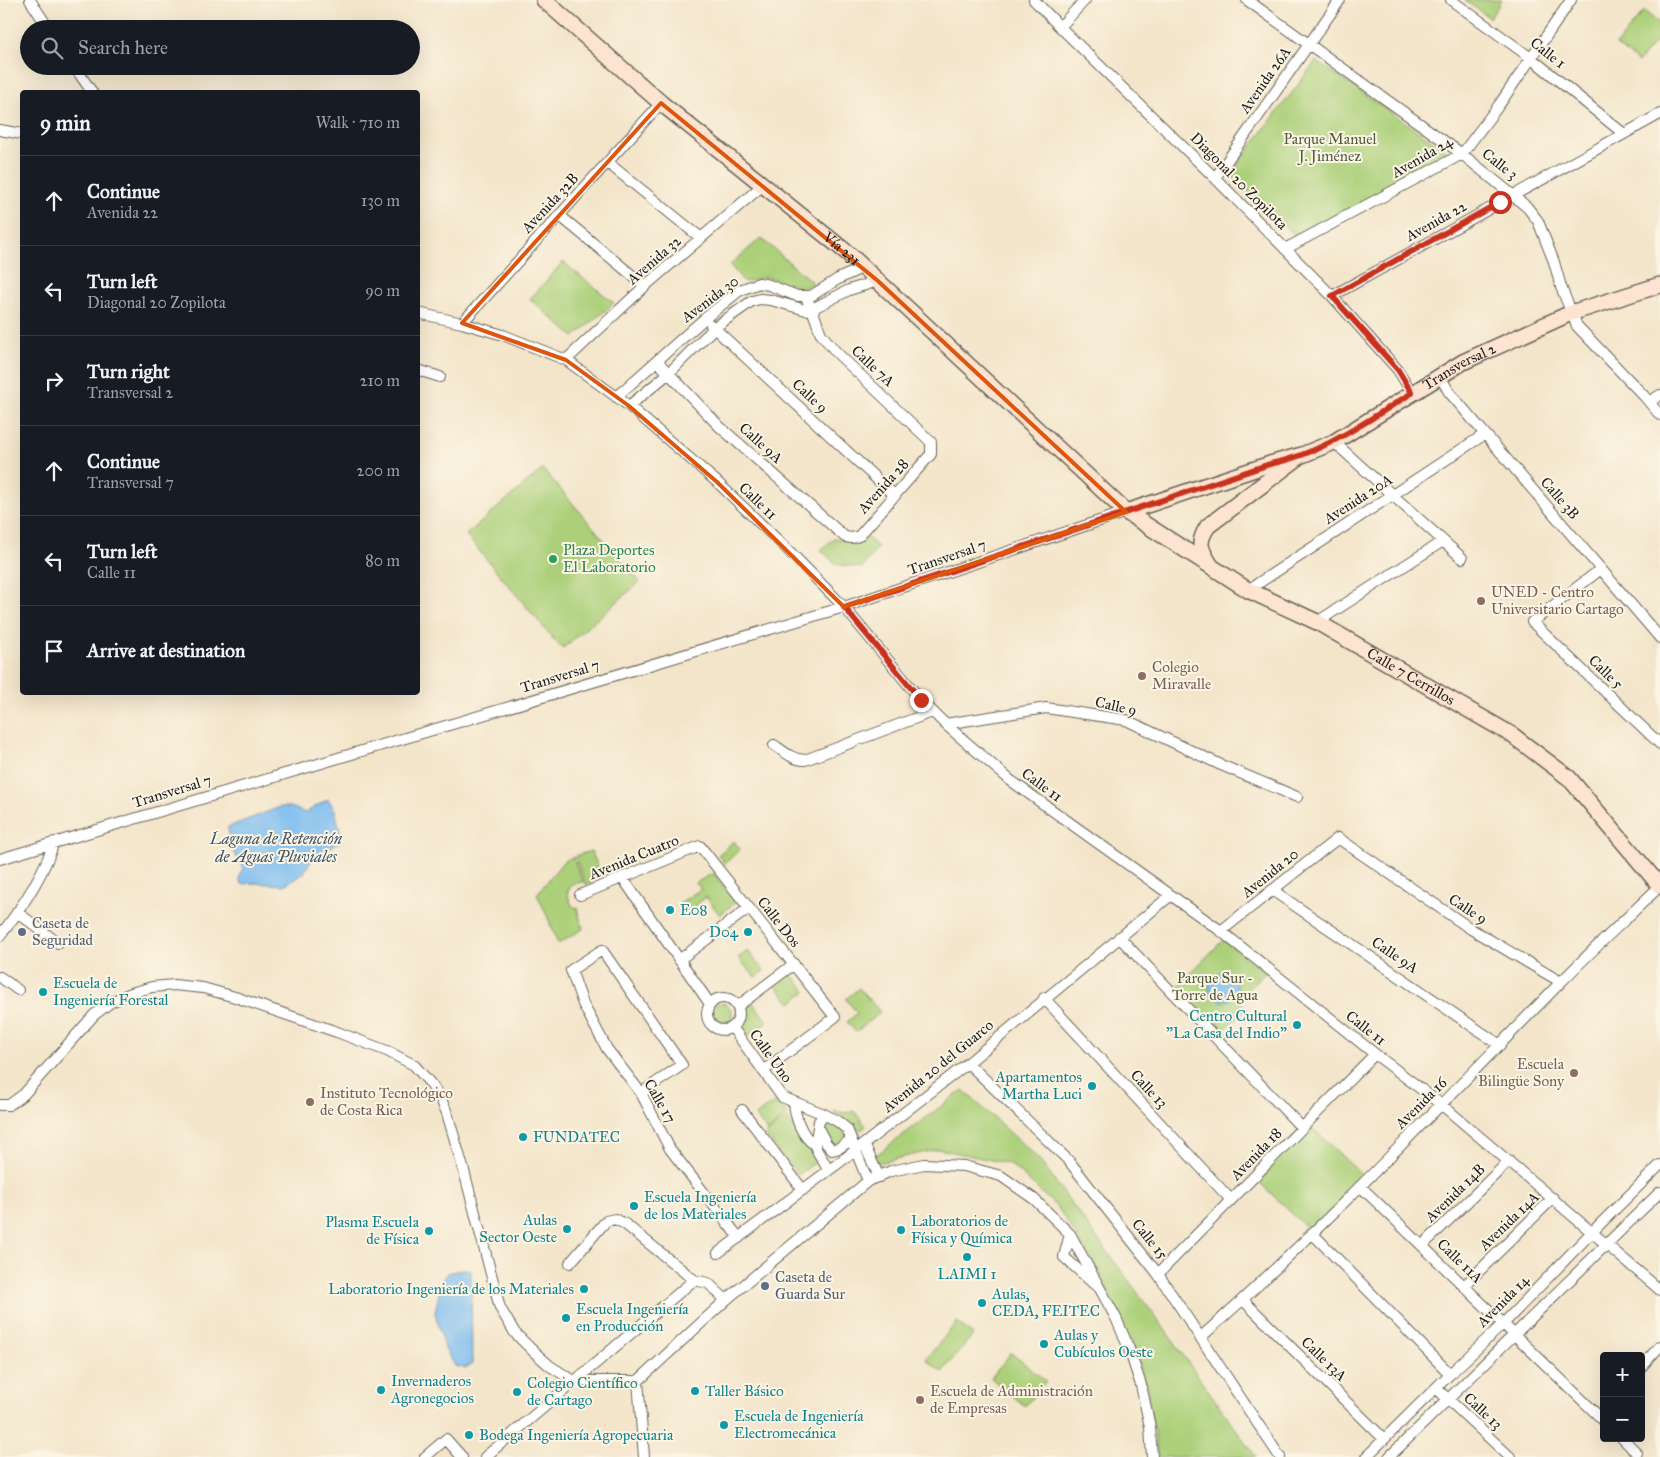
<!DOCTYPE html>
<html lang="en">
<head>
<meta charset="utf-8">
<style>
  :root { --surface:#171b24; --page:#242831; --text:#f1f3f6; --muted:#9ea1a6; --line:#363941 }
  body { margin:0; font-family:"IM FELL Great Primer",serif; background:var(--page); color:var(--text) }
  .controls { position:absolute; right:15px; bottom:15px; display:grid; overflow:hidden; border-radius:5px; box-shadow:0 5px 20px #0002 }
  .controls button { width:45px; height:45px; display:grid; place-items:center; padding:0; border:0; border-bottom:1px solid var(--line); background:var(--surface); color:var(--text); font:25px sans-serif }
  .stop { position:absolute; width:15px; height:15px; margin:-11px; border:4px solid #c8321e; border-radius:50%; background:#fff }
  .stop.end { background:#c8321e; border-color:#fff; box-shadow:0 1px 5px #0008 }
  .list { margin:0; padding:0; list-style:none }
  h2 { display:flex; justify-content:space-between; align-items:center; height:65px; margin:0; padding:0 20px; font-size:21px }
  h2 small { font-size:16px; font-weight:400; color:var(--muted) }
  .list li { display:grid; grid-template-columns:32px 1fr auto; gap:15px; align-items:center; box-sizing:border-box; height:90px; padding:0 20px; border-top:1px solid var(--line) }
  .list b { display:block; font-size:19px; white-space:nowrap }
  .list p { margin:0; font-size:16px; white-space:nowrap; color:var(--muted) }
  .list em { font-size:16px; font-style:normal; color:var(--muted) }
  .icon { flex:none; width:28px; height:28px; fill:none; stroke:currentColor; stroke-width:2; stroke-linecap:round; stroke-linejoin:round }
  .map { position:relative; flex:none; width:1660px; height:1457px; overflow:hidden }
  .search { position:absolute; background:var(--surface); box-shadow:0 5px 20px #0002; left:20px; top:20px; width:400px; height:55px; display:flex; align-items:center; gap:12px; box-sizing:border-box; padding:0 18px; border-radius:28px; color:var(--muted); font-size:19px }
  .panel { position:absolute; background:var(--surface); box-shadow:0 5px 20px #0002; left:20px; top:90px; width:400px; height:605px; border-radius:5px }
  .map>svg:first-child { display:block }
  .green { fill:#acd079; stroke:#64764a }
  .water { fill:#7cbcf0; stroke:#4c6c86 }
  .lines { fill:none; stroke-linecap:round; stroke-linejoin:round }
  .street-casing { stroke:#676259; stroke-width:12 }
  .secondary-casing { stroke:#676259; stroke-width:18 }
  .street { stroke:#fff; stroke-width:10 }
  .secondary { stroke:#fde4d0; stroke-width:15 }
  .route { stroke:#c8321e; stroke-width:6 }
  .marked { fill:none; stroke:#de560d; stroke-width:4; stroke-linejoin:round }
  .leisure-dot { fill:#2e9e5b; stroke:#fcf5e5; stroke-width:2 }
  .education-dot { fill:#8d6e63; stroke:#fcf5e5; stroke-width:2 }
  .culture-dot { fill:#0f9aa8; stroke:#fcf5e5; stroke-width:2 }
  .service-dot { fill:#5c6f8a; stroke:#fcf5e5; stroke-width:2 }
  .labels { text-anchor:middle; dominant-baseline:central; stroke-width:4; stroke-linejoin:round; paint-order:stroke }
  .street-label { font-size:15px; fill:#1c1c1c; stroke:#fcf5e5 }
  .park-label { font-size:15px; fill:#4e5b3d; stroke:#fcf5e5 }
  .leisure-label { font-size:15px; fill:#27864d; stroke:#fcf5e5; text-anchor:start }
  .education-label { font-size:15px; fill:#785e54; stroke:#fcf5e5; text-anchor:start }
  .culture-label { font-size:15px; fill:#0d838f; stroke:#fcf5e5; text-anchor:start }
  .service-label { font-size:15px; fill:#4e5e75; stroke:#fcf5e5; text-anchor:start }
  .water-label { font-size:16px; font-style:italic; fill:#3e5466; stroke:#fcf5e5 }
</style>
</head>
<body>
<div class="map">
<svg width="1660" height="1457" viewBox="0 0 1660 1457">
  <rect width="100%" height="100%" fill="#fcf5e5"/>
  <filter id="ink" filterUnits="userSpaceOnUse"><feTurbulence type="fractalNoise" baseFrequency=".02" numOctaves="2"/><feDisplacementMap in="SourceGraphic" scale="10" xChannelSelector="R" yChannelSelector="G"/><feConvolveMatrix kernelMatrix="1 2 1 2 8 2 1 2 1" color-interpolation-filters="sRGB"/></filter>
  <filter id="wash" filterUnits="userSpaceOnUse"><feTurbulence type="fractalNoise" baseFrequency=".0096" numOctaves="4" result="noise"/><feDisplacementMap in="SourceGraphic" scale="20" xChannelSelector="R" yChannelSelector="G"/><feGaussianBlur stdDeviation="1.12" result="paint"/><feColorMatrix in="noise" values="0 0 0 0 0 0 0 0 0 0 0 0 0 0 0 0 0 1.4 0 .05"/><feComposite in="paint" operator="in"/></filter>
  <g filter="url(#wash)">
    <rect width="100%" height="100%" fill="#f3e5ca"/>
    <path class="green" d="M 1464,0 L 1502,0 L 1490,18 Z
      M 1644,11 L 1660,24 L 1660,37 L 1638,62 L 1616,45 Z
      M 1316,61 L 1453,155 L 1297,237 L 1230,174 Z
      M 761,238 L 814,284 L 801,288 L 766,277 L 744,282 L 730,265 Z
      M 563,262 L 614,303 L 574,337 L 530,299 Z
      M 543,469 L 640,582 L 562,649 L 466,535 Z
      M 864,534 L 878,547 L 862,568 L 836,564 L 821,550 L 834,538 L 852,541 Z
      M 734,841 L 740,849 L 725,864 L 718,855 Z
      M 591,851 L 603,877 L 586,885 L 575,856 Z
      M 573,857 L 583,882 L 572,884 L 567,893 L 572,906 L 577,908 L 583,929 L 558,944 L 548,918 L 537,894 L 563,862 Z
      M 713,873 L 736,902 L 720,915 L 706,897 L 696,905 L 698,908 L 689,916 L 680,903 L 701,889 L 696,883 Z
      M 1223,940 L 1268,973 L 1263,974 L 1237,1000 L 1247,1009 L 1221,1032 L 1177,987 Z
      M 748,951 L 764,971 L 756,978 L 738,958 Z
      M 790,972 L 806,991 L 791,1003 L 774,984 Z
      M 859,988 L 880,1012 L 856,1032 L 847,1022 L 857,1013 L 846,999 Z
      M 751,1001 L 768,1022 L 748,1036 L 735,1025 L 742,1009 Z
      M710 1014a11 11 0 1 1 22 0a11 11 0 1 1-22 0Z
      M 963,1090 L 1037,1157 L 1160,1323 L 1256,1457 L 1158,1457 L 1146,1382 L 1099,1271 L 1058,1208 L 1010,1164 L 939,1149 L 878,1163 L 867,1162 Z
      M 775,1102 L 788,1114 L 768,1132 L 755,1116 Z
      M 834,1111 L 847,1113 L 854,1111 L 866,1126 L 861,1130 C 850,1129 845,1118 835,1114 Z
      M 787,1118 L 817,1161 L 798,1175 L 765,1135 Z
      M 825,1121 L 843,1130 L 847,1140 L 832,1147 L 822,1124 Z
      M 1307,1123 L 1366,1179 L 1312,1233 L 1254,1177 Z
      M 957,1322 L 973,1335 L 942,1372 L 926,1359 Z
      M 1011,1353 L 1046,1381 L 1025,1406 L 991,1378 Z"/>
    <path class="water" d="M 328,799 L 335,810 L 342,840 L 313,858 L 303,874 L 284,885 L 255,883 L 242,884 L 239,879 L 243,867 L 230,847 L 228,827 L 280,807 L 291,807 L 305,813 Z
      M1209 987a14 14 0 1 1 28 0a14 14 0 1 1-28 0Z
      M 462,1269 L 467,1269 L 471,1271 L 472,1364 L 465,1368 L 455,1366 L 445,1349 L 435,1313 L 441,1282 L 448,1273 Z"/>
  </g>
  <g filter="url(#ink)">
    <g class="lines">
      <g class="street-casing">
        <path id="street" d="M 30,0 L 49,29
          M 1034,0 L 1060,27 L 1215,178 L 1332,296 L 1398,370 L 1412,393
          M 1247,0 L 1462,154 L 1527,207 L 1538,221 L 1554,262 L 1561,287 L 1577,326 L 1644,396 L 1660,415
          M 1451,0 L 1531,58 L 1624,134
          M 1060,27 L 1085,0
          M 74,66 L 92,92
          M 0,130 L 22,134
          M 608,163 L 701,238
          M 1215,178 L 1340,0
          M 559,215 L 645,286
          M 1285,249 L 1462,154 L 1499,105 L 1571,0
          M 1332,296 L 1660,114
          M 418,313 L 462,323 L 503,335 L 566,360 L 629,406 L 717,482 L 787,549 L 844,607 L 921,700 L 945,724 L 1010,780 L 1221,931 L 1375,1054 L 1442,1105 L 1660,1290
          M 462,323 L 661,103
          M 711,325 L 895,496
          M 566,360 L 645,286 L 763,185
          M 657,361 L 719,426 L 845,537 L 852,538 L 859,536 L 931,454 L 931,442 L 837,353 L 821,334 L 812,309 L 805,296
          M 418,370 L 440,377
          M 1440,376 L 1449,392 L 1660,638
          M 616,397 L 704,319 L 740,290 L 759,283 L 769,285 L 797,296 L 811,296 L 838,279 L 864,267
          M 1649,402 L 1660,395
          M 629,406 L 669,373 L 714,328 L 752,301 L 760,299 L 771,300 L 806,310 L 812,309 L 849,290 L 878,281
          M 1334,442 L 1462,558
          M 1601,569 L 1532,622 L 1660,744
          M 1248,590 L 1485,434
          M 1317,622 L 1443,541
          M 945,724 L 1046,708 L 1126,720 L 1221,765 L 1297,797
          M 774,745 C 783,751 793,760 805,760 L 932,712
          M 0,859 L 844,607 L 1126,512
          M 622,877 L 710,1004
          M 1272,890 L 1500,1045
          M 580,895 L 700,846 L 835,1017 L 763,1071
          M 17,912 L 58,943
          M 1221,931 L 1338,838 L 1471,929 L 1561,982
          M 0,936 C 20,910 44,874 54,842
          M 1119,937 L 1302,1128
          M 679,960 L 749,908
          M 0,977 L 18,990
          M 1044,998 L 1231,1200
          M707 1014a16 16 0 1 1 32 0a16 16 0 1 1-32 0Z
          M 738,1006 L 794,964
          M 732,1027 L 782,1097 L 824,1114 L 837,1121 L 847,1129 L 868,1181
          M 968,1063 L 1069,1161 L 1158,1274 L 1280,1457
          M 641,1093 L 682,1065 L 602,950 L 571,970 L 583,1004 L 607,1049 L 641,1093 L 670,1149 L 739,1238
          M 794,1102 C 795,1117 801,1136 815,1145 L 819,1121 L 825,1115
          M 0,1105 L 9,1105 L 24,1094 L 94,1015 L 111,1002 L 131,993 L 152,987 L 174,985 L 203,988 L 235,997 L 337,1032 L 387,1051 L 414,1065 L 430,1083 L 440,1097 L 447,1113 L 464,1171 L 500,1308 L 515,1333 L 533,1351 L 550,1366 L 574,1381 L 638,1381
          M 742,1110 L 803,1190
          M 818,1128 L 826,1143 L 832,1150 L 839,1148 L 851,1140
          M 864,1144 L 879,1177
          M 815,1145 C 816,1152 825,1161 828,1171
          M 1360,1186 L 1604,1421
          M 1312,1233 L 1450,1374
          M 1070,1234 L 1064,1257 L 1094,1284
          M 1422,1246 L 1509,1161
          M 718,1253 L 860,1147 L 968,1063 L 1170,896
          M 570,1263 L 606,1221 L 615,1219 L 625,1224 L 694,1280
          M 1158,1274 L 1375,1054
          M 1464,1286 L 1553,1198
          M 1243,1300 L 1384,1439
          M 1200,1338 C 1326,1226 1442,1103 1560,983 C 1592,950 1627,918 1660,886
          M 1641,1367 L 1660,1346
          M 1436,1388 L 1510,1457
          M 1622,1438 L 1637,1453
          M 425,1457 L 446,1439 L 462,1457
          M 485,1457 L 694,1280 L 708,1283 L 726,1300
          M 644,1457 L 638,1381 L 726,1300 L 868,1181 L 891,1171 L 924,1164 L 964,1166 L 1001,1176 L 1034,1199 L 1070,1234 L 1116,1318 L 1128,1346 L 1141,1385 L 1150,1427 L 1152,1457
          M 1366,1457 L 1450,1374 L 1503,1324 L 1591,1233 L 1660,1165
          M 1389,1457 L 1660,1192"/>
      </g>
      <g class="secondary-casing">
        <g id="secondary">
          <path id="s1" d="M 544,0 L 661,103 L 850,255 L 1126,512 L 1248,590 L 1317,622 L 1512,735 L 1569,778 L 1660,886"/>
          <path id="s2" d="M 1126,512 L 1270,464 L 1302,455 L 1334,442 L 1463,362 L 1571,313 L 1660,285"/>
          <path d="M 1211,566 C 1201,549 1196,544 1208,526 L 1295,460"/>
        </g>
      </g>
      <use href="#street" class="street"/>
      <use href="#secondary" class="secondary"/>
    </g>
  </g>
  <g class="lines" filter="url(#ink)">
    <path class="route" d="M 921,700 L 844,607 L 1270,464 C 1325,453 1366,421 1412,393 L 1398,370 L 1332,296 L 1500,202"/>
  </g>
  <path class="marked" d="M 661,103 L 878,281 L 1126,512 L 844,607 L 717,482 L 629,406 L 566,360 L 462,323 Z"/>
  <circle class="leisure-dot" cx="553" cy="559" r="5"/>
  <g class="education-dot">
    <circle cx="1481" cy="601" r="5"/>
    <circle cx="1142" cy="676" r="5"/>
    <circle cx="1574" cy="1073" r="5"/>
    <circle cx="310" cy="1102" r="5"/>
    <circle cx="920" cy="1400" r="5"/>
  </g>
  <g class="culture-dot">
    <circle cx="670" cy="910" r="5"/>
    <circle cx="748" cy="932" r="5"/>
    <circle cx="43" cy="992" r="5"/>
    <circle cx="1297" cy="1025" r="5"/>
    <circle cx="1092" cy="1086" r="5"/>
    <circle cx="523" cy="1137" r="5"/>
    <circle cx="634" cy="1206" r="5"/>
    <circle cx="567" cy="1229" r="5"/>
    <circle cx="901" cy="1230" r="5"/>
    <circle cx="429" cy="1231" r="5"/>
    <circle cx="967" cy="1257" r="5"/>
    <circle cx="584" cy="1289" r="5"/>
    <circle cx="982" cy="1303" r="5"/>
    <circle cx="566" cy="1318" r="5"/>
    <circle cx="1044" cy="1344" r="5"/>
    <circle cx="381" cy="1390" r="5"/>
    <circle cx="695" cy="1391" r="5"/>
    <circle cx="517" cy="1392" r="5"/>
    <circle cx="724" cy="1425" r="5"/>
    <circle cx="469" cy="1435" r="5"/>
  </g>
  <g class="service-dot">
    <circle cx="22" cy="932" r="5"/>
    <circle cx="765" cy="1286" r="5"/>
  </g>
  <g class="labels">
    <g class="street-label">
      <text transform="translate(1548 53) rotate(38)">Calle 1</text>
      <text transform="translate(1265 80) rotate(-55)">Avenida 26A</text>
      <text transform="translate(1422 157) rotate(-30)">Avenida 24</text>
      <text transform="translate(1500 164) rotate(38)">Calle 3</text>
      <text transform="translate(1239 181) rotate(45)">Diagonal 20 Zopilota</text>
      <text transform="translate(550 203) rotate(-47)">Avenida 32B</text>
      <text transform="translate(1436 221) rotate(-29)">Avenida 22</text>
      <text stroke="none"><textPath href="#s1" startOffset="388">Vía 231</textPath></text>
      <text transform="translate(654 260) rotate(-41)">Avenida 32</text>
      <text transform="translate(710 299) rotate(-37)">Avenida 30</text>
      <text transform="translate(873 366) rotate(43)">Calle 7A</text>
      <text stroke="none"><textPath href="#s2" startOffset="366">Transversal 2</textPath></text>
      <text transform="translate(810 396) rotate(43)">Calle 9</text>
      <text transform="translate(761 443) rotate(42)">Calle 9A</text>
      <text transform="translate(883 486) rotate(-48)">Avenida 28</text>
      <text transform="translate(1560 498) rotate(49)">Calle 3B</text>
      <text transform="translate(1358 499) rotate(-33)">Avenida 20A</text>
      <text transform="translate(758 501) rotate(44)">Calle 11</text>
      <text transform="translate(947 557) rotate(-19)">Transversal 7</text>
      <text transform="translate(1606 672) rotate(44)">Calle 5</text>
      <text transform="translate(560 676) rotate(-17)">Transversal 7</text>
      <text stroke="none"><textPath href="#s1" startOffset="1105">Calle 7 Cerrillos</textPath></text>
      <text transform="translate(1116 706) rotate(13)">Calle 9</text>
      <text transform="translate(1042 785) rotate(36)">Calle 11</text>
      <text transform="translate(172 791) rotate(-17)">Transversal 7</text>
      <text transform="translate(634 857) rotate(-22)">Avenida Cuatro</text>
      <text transform="translate(1270 873) rotate(-39)">Avenida 20</text>
      <text transform="translate(1468 909) rotate(33)">Calle 9</text>
      <text transform="translate(779 922) rotate(52)">Calle Dos</text>
      <text transform="translate(1395 955) rotate(34)">Calle 9A</text>
      <text transform="translate(1366 1028) rotate(38)">Calle 11</text>
      <text transform="translate(771 1056) rotate(54)">Calle Uno</text>
      <text transform="translate(938 1066) rotate(-39)">Avenida 20 del Guarco</text>
      <text transform="translate(1149 1089) rotate(47)">Calle 13</text>
      <text transform="translate(660 1101) rotate(60)">Calle 17</text>
      <text transform="translate(1421 1103) rotate(-45)">Avenida 16</text>
      <text transform="translate(1256 1154) rotate(-46)">Avenida 18</text>
      <text transform="translate(1455 1193) rotate(-44)">Avenida 14B</text>
      <text transform="translate(1509 1221) rotate(-44)">Avenida 14A</text>
      <text transform="translate(1150 1239) rotate(51)">Calle 15</text>
      <text transform="translate(1460 1261) rotate(44)">Calle 11A</text>
      <text transform="translate(1503 1301) rotate(-45)">Avenida 14</text>
      <text transform="translate(1324 1359) rotate(44)">Calle 13A</text>
      <text transform="translate(1483 1411) rotate(43)">Calle 13</text>
    </g>
    <g class="park-label">
      <text x="1330" y="139">Parque Manuel<tspan x="1330" dy="17">J. Jiménez</tspan></text>
      <text x="1215" y="978">Parque Sur -<tspan x="1215" dy="17">Torre de Agua</tspan></text>
    </g>
    <g class="leisure-label">
      <text x="563" y="550">Plaza Deportes<tspan x="563" dy="17">El Laboratorio</tspan></text>
    </g>
    <g class="education-label">
      <text x="1491" y="592">UNED - Centro<tspan x="1491" dy="17">Universitario Cartago</tspan></text>
      <text x="1152" y="667">Colegio<tspan x="1152" dy="17">Miravalle</tspan></text>
      <text x="1564" y="1064" text-anchor="end">Escuela<tspan x="1564" dy="17">Bilingüe Sony</tspan></text>
      <text x="320" y="1093">Instituto Tecnológico<tspan x="320" dy="17">de Costa Rica</tspan></text>
      <text x="930" y="1391">Escuela de Administración<tspan x="930" dy="17">de Empresas</tspan></text>
    </g>
    <g class="culture-label">
      <text x="680" y="910">E08</text>
      <text x="738" y="932" text-anchor="end">D04</text>
      <text x="53" y="983">Escuela de<tspan x="53" dy="17">Ingeniería Forestal</tspan></text>
      <text x="1287" y="1016" text-anchor="end">Centro Cultural<tspan x="1287" dy="17">"La Casa del Indio"</tspan></text>
      <text x="1082" y="1077" text-anchor="end">Apartamentos<tspan x="1082" dy="17">Martha Luci</tspan></text>
      <text x="533" y="1137">FUNDATEC</text>
      <text x="644" y="1197">Escuela Ingeniería<tspan x="644" dy="17">de los Materiales</tspan></text>
      <text x="557" y="1220" text-anchor="end">Aulas<tspan x="557" dy="17">Sector Oeste</tspan></text>
      <text x="911" y="1221">Laboratorios de<tspan x="911" dy="17">Física y Química</tspan></text>
      <text x="419" y="1222" text-anchor="end">Plasma Escuela<tspan x="419" dy="17">de Física</tspan></text>
      <text x="967" y="1274" text-anchor="middle">LAIMI 1</text>
      <text x="574" y="1289" text-anchor="end">Laboratorio Ingeniería de los Materiales</text>
      <text x="992" y="1294">Aulas,<tspan x="992" dy="17">CEDA, FEITEC</tspan></text>
      <text x="576" y="1309">Escuela Ingeniería<tspan x="576" dy="17">en Producción</tspan></text>
      <text x="1054" y="1335">Aulas y<tspan x="1054" dy="17">Cubículos Oeste</tspan></text>
      <text x="391" y="1381">Invernaderos<tspan x="391" dy="17">Agronegocios</tspan></text>
      <text x="527" y="1383">Colegio Científico<tspan x="527" dy="17">de Cartago</tspan></text>
      <text x="705" y="1391">Taller Básico</text>
      <text x="734" y="1416">Escuela de Ingeniería<tspan x="734" dy="17">Electromecánica</tspan></text>
      <text x="479" y="1435">Bodega Ingeniería Agropecuaria</text>
    </g>
    <g class="service-label">
      <text x="32" y="923">Caseta de<tspan x="32" dy="17">Seguridad</tspan></text>
      <text x="775" y="1277">Caseta de<tspan x="775" dy="17">Guarda Sur</tspan></text>
    </g>
    <g class="water-label">
      <text x="276" y="838">Laguna de Retención<tspan x="276" dy="18">de Aguas Pluviales</tspan></text>
    </g>
  </g>
</svg>
<div class="controls">
<button>+</button>
<button>−</button>
</div>
<div class="stop" style="left:1500px;top:202px"></div>
<div class="stop end" style="left:921px;top:700px"></div>
<div class="search"><svg class="icon" aria-label="search" viewBox="0 0 24 24"><circle cx="10" cy="10" r="6"/><path d="M15 15l6 6"/></svg>Search here</div>
<section class="panel">
<h2>9 min<small>Walk · 710 m</small></h2>
<ul class="list">
<li><svg class="icon" aria-label="ahead" viewBox="0 0 24 24"><path d="M12 20V5M6 11l6-6 6 6"/></svg><div><b>Continue</b><p>Avenida 22</p></div><em>130 m</em></li>
<li><svg class="icon" aria-label="left" viewBox="0 0 24 24"><path d="M17 20v-9H6M10 6l-5 5 5 5"/></svg><div><b>Turn left</b><p>Diagonal 20 Zopilota</p></div><em>90 m</em></li>
<li><svg class="icon" aria-label="right" viewBox="0 0 24 24"><path d="M7 20v-9h11M14 6l5 5-5 5"/></svg><div><b>Turn right</b><p>Transversal 2</p></div><em>210 m</em></li>
<li><svg class="icon" aria-label="ahead" viewBox="0 0 24 24"><path d="M12 20V5M6 11l6-6 6 6"/></svg><div><b>Continue</b><p>Transversal 7</p></div><em>200 m</em></li>
<li><svg class="icon" aria-label="left" viewBox="0 0 24 24"><path d="M17 20v-9H6M10 6l-5 5 5 5"/></svg><div><b>Turn left</b><p>Calle 11</p></div><em>80 m</em></li>
<li><svg class="icon" aria-label="arrive" viewBox="0 0 24 24"><path d="M6 21V4h12l-3 4 3 4H6"/></svg><div><b>Arrive at destination</b></div></li>
</ul>
</section>
</div>
</body>
</html>
